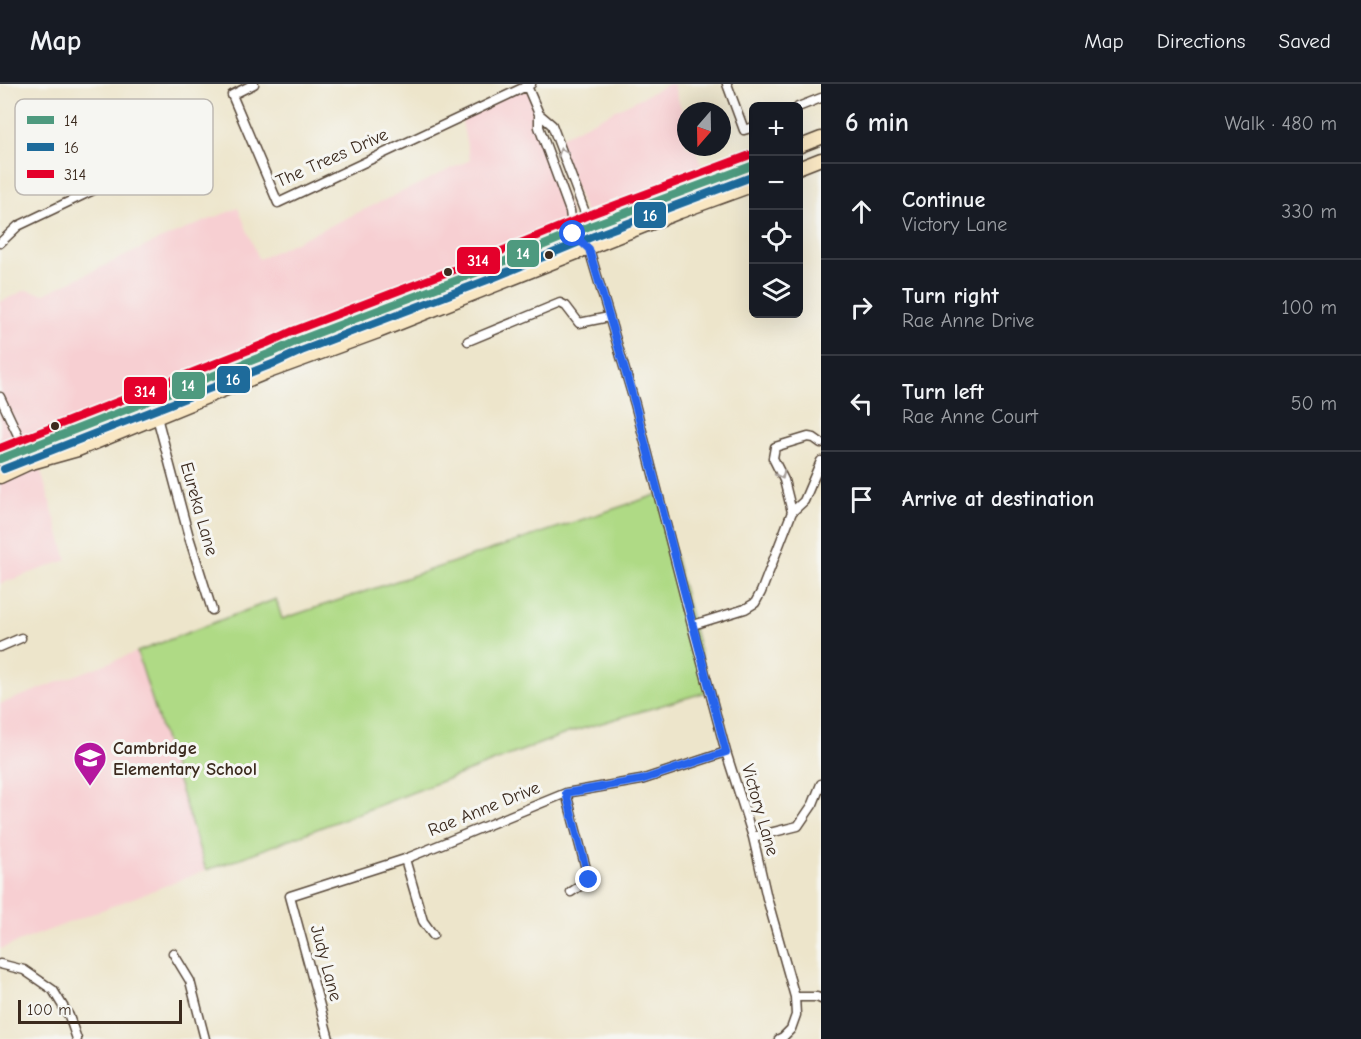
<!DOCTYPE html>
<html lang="en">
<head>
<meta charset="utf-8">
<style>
  :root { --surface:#171b24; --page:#20242c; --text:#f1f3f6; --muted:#9ea1a6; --line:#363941 }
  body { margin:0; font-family:"Comic Neue",sans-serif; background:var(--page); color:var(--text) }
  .controls { position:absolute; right:18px; top:18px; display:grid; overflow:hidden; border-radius:9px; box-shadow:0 6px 24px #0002 }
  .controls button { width:54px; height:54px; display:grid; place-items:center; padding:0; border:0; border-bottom:2px solid var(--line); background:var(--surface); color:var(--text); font:30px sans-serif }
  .compass { position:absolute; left:677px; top:18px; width:54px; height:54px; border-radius:50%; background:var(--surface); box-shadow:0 6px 24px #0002; rotate:200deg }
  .scale { position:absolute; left:18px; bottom:15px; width:164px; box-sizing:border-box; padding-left:6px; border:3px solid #3b2a1e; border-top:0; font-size:16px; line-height:21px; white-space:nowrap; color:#3b2a1e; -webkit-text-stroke:4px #f6f6f2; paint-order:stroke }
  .stop { position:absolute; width:18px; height:18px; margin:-14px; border:4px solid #2563eb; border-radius:50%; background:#fff }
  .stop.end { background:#2563eb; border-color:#fff; box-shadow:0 2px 6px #0008 }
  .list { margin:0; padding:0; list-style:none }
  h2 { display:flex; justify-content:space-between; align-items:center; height:78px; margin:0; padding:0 24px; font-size:26px }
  h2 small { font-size:20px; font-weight:400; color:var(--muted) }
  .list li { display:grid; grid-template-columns:39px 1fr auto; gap:18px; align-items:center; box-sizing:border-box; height:96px; padding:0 24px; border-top:2px solid var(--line) }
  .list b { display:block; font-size:22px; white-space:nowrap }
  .list p { margin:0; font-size:20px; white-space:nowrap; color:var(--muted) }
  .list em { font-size:20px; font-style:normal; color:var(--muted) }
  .icon { flex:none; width:33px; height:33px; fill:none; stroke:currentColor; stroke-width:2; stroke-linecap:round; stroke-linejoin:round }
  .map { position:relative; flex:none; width:821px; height:955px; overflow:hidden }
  header { display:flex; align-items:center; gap:36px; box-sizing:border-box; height:84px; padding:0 30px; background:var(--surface); border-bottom:2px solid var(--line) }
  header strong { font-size:28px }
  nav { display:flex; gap:33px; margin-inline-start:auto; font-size:21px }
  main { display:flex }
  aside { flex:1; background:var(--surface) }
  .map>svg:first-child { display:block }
  .built { fill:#f7cfd2 }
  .green { fill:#afda85; stroke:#758252; stroke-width:1.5 }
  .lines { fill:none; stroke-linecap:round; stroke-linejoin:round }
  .minor-casing { stroke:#564638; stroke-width:11 }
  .secondary-casing { stroke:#564638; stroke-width:15 }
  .minor { stroke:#fff; stroke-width:8 }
  .secondary { stroke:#f9e7c3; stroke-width:12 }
  .bus-1-casing { stroke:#f6f6f2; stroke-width:12 }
  .bus-2-casing { stroke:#f6f6f2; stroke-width:12 }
  .bus-3-casing { stroke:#f6f6f2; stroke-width:12 }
  .bus-1 { stroke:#4e9a7f; stroke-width:8 }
  .bus-2 { stroke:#1e6b9b; stroke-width:8 }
  .bus-3 { stroke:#e4002b; stroke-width:8 }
  .oneway { stroke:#a79f9a }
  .route { stroke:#2563eb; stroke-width:8 }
  .bus-dot { fill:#3b2a1e; stroke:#f6f6f2; stroke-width:2 }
  .labels { text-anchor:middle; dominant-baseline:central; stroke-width:6; stroke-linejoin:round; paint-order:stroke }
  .street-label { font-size:18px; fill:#3b2a1e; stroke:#f6f6f2 }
  .poi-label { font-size:18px; font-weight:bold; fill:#3b2a1e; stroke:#f6f6f2; text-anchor:start }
  .key { fill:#f6f6f2; stroke:#beb9b2; stroke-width:1.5 }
  .key-label { font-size:16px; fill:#3b2a1e }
  .line-badge { stroke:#f6f6f2; stroke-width:2 }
  .badge-label { font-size:16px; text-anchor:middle; font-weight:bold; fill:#fff }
</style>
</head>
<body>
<header>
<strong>Map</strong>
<nav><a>Map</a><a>Directions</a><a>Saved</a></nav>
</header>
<main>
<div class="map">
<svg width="821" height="955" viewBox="0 0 821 955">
  <rect width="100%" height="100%" fill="#f6f6f2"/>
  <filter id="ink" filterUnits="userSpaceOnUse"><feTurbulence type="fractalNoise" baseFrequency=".0167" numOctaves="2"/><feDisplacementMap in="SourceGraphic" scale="12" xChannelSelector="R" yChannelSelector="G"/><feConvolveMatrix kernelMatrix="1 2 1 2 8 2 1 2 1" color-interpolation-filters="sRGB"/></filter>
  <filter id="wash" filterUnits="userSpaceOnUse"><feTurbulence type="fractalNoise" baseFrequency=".008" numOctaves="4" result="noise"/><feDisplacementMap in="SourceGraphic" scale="24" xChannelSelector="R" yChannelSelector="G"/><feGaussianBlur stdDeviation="1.35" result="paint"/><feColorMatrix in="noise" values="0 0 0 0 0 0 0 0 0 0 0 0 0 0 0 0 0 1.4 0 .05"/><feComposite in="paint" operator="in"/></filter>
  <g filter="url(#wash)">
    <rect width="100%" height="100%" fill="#ede5cb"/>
    <path class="built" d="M 669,0 L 673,0 L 686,38 L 686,63 L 695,63 L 707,98 L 590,142 L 557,55 Z
      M 527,2 L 570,127 L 573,150 L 0,375 L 0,218 L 26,206 L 44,210 L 157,157 L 238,124 L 259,175 L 470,76 L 461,33 Z
      M 38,377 L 67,476 L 0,500 L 0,393 Z
      M 137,568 L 206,786 L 0,865 L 0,620 Z"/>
    <path class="green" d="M 659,410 L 710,607 L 568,649 L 233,777 L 206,786 L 137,568 L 276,515 L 282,535 Z"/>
  </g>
  <g filter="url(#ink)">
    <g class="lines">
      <g class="minor-casing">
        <path id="minor" d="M 254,0 L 232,11 L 278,119 L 531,0
          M 727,0 L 744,46 L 754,43
          M 527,2 L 539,30
          M 798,23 L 821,14
          M 0,159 L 18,142 L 123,92 L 144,87
          M 589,165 L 573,150 L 570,127 L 539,43 L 539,30 L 552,41 L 590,142 L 589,165 L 635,320 L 694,549 L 726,668 L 753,753 L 767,814 L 795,913 L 796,931 L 791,945 L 783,953 L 779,955
          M 468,257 L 560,219 L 566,222 L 579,239 L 609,233
          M 0,313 L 25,366
          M 157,333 L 189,453 L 212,526
          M 792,428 L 784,396 L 773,374 L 775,363 L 808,353 L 814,354 L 821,359
          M 693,541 L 745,525 L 755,519 L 761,508 L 792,428 L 804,417 L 821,377
          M 0,563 L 21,554
          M 566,709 L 589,796 L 571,808
          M 753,753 L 798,742 L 813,720 L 821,700
          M 405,775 L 423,837 L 433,851
          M 173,869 L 190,897 L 205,955
          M 0,880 L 24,886 L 53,906 L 69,932 L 77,955
          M 795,913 L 817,913 L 821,915
          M 329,955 L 290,812 L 405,775 L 566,709 L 641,696 L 726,668"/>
      </g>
      <g class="secondary-casing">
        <path id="secondary" d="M 798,63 L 821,54
          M 798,84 L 821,75
          M 0,375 L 271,269 L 297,257 L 486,185 L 590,142 L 754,81
          M 0,393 L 28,380 L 78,366 L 266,289 L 378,248 L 680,128 L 754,101"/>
      </g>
      <use href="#minor" class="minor"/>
      <use href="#secondary" class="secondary"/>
      <g class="bus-1-casing">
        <path id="bus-1" d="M 0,375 L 271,269 L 297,257 L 486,185 L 590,142 L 754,81"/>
      </g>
      <g class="bus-2-casing">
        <path id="bus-2" d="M 4,385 L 275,279 L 301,267 L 490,195 L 594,152 L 754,92"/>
      </g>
      <g class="bus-3-casing">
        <path id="bus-3" d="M 0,364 L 267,259 L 293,247 L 482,175 L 586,132 L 750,71"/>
      </g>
      <use href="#bus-1" class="bus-1"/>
      <use href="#bus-2" class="bus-2"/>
      <use href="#bus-3" class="bus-3"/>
    </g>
    <defs><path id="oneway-chevron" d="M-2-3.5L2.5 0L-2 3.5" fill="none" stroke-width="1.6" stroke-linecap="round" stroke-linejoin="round" transform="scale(1.5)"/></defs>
    <g class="oneway">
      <use href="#oneway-chevron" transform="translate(562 68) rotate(-110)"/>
      <use href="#oneway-chevron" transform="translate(781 391) rotate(65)"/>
    </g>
  </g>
  <g class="lines" filter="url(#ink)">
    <path class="route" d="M 573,150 L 589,165 L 609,232 L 635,320 L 726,668 L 641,696 L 566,709 L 589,796"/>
  </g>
  <defs>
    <g id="school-pin" transform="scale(1.725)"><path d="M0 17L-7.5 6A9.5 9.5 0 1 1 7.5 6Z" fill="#b5179e" stroke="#f6f6f2"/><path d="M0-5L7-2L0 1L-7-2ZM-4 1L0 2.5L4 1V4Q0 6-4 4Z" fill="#fff"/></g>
  </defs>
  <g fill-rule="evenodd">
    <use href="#school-pin" x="90" y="674"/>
  </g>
  <g class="bus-dot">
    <circle cx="549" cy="171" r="5"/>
    <circle cx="448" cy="188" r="5"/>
    <circle cx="55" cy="342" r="5"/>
  </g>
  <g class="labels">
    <g class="street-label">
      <text transform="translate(332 74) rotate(-24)">The Trees Drive</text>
      <text transform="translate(199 425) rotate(74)">Eureka Lane</text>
      <text transform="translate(484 725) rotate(-22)">Rae Anne Drive</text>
      <text transform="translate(760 726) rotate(74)">Victory Lane</text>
      <text transform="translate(326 879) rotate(75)">Judy Lane</text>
    </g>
    <g class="poi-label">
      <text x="113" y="664">Cambridge<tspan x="113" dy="21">Elementary School</tspan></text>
    </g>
  </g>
  <rect x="15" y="15" width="198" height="96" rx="9" class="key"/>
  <rect x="27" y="32" width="27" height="8" fill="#4e9a7f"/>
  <rect x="27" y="59" width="27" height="8" fill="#1e6b9b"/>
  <rect x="27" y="86" width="27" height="8" fill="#e4002b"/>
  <g class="key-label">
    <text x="64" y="42">14</text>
    <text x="64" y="69">16</text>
    <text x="64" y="96">314</text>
  </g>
  <g class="line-badge">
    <rect x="633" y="117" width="34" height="28" rx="6" fill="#1e6b9b"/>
    <rect x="506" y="155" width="34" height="29" rx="6" fill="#4e9a7f"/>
    <rect x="456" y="162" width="45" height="29" rx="6" fill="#e4002b"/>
    <rect x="216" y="281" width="35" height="29" rx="6" fill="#1e6b9b"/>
    <rect x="171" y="287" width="35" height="29" rx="6" fill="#4e9a7f"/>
    <rect x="123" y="292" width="45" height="29" rx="6" fill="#e4002b"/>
  </g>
  <g class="badge-label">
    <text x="650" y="137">16</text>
    <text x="523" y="175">14</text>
    <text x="478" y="182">314</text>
    <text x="233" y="301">16</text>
    <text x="188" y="307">14</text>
    <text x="145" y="313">314</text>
  </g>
</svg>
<div class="controls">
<button>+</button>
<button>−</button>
<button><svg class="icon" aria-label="locate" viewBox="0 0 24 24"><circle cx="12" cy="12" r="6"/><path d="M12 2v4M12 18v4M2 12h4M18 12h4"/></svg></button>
<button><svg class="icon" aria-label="layers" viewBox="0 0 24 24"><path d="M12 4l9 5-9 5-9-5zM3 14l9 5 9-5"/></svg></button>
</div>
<svg class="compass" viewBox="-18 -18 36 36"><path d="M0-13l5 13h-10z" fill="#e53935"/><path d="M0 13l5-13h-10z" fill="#9ea1a6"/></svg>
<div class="scale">100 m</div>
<div class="stop" style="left:573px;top:150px"></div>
<div class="stop end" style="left:589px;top:796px"></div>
</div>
<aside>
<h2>6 min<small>Walk · 480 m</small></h2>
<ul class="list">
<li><svg class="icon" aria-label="ahead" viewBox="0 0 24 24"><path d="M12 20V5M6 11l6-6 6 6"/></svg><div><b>Continue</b><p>Victory Lane</p></div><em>330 m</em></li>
<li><svg class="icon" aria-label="right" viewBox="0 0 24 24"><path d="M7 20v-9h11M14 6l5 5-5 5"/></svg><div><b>Turn right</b><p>Rae Anne Drive</p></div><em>100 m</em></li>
<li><svg class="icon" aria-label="left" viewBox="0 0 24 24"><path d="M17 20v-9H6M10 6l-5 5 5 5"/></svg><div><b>Turn left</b><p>Rae Anne Court</p></div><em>50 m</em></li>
<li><svg class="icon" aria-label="arrive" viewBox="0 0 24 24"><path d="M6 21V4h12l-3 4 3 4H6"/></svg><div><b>Arrive at destination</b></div></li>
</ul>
</aside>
</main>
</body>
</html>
